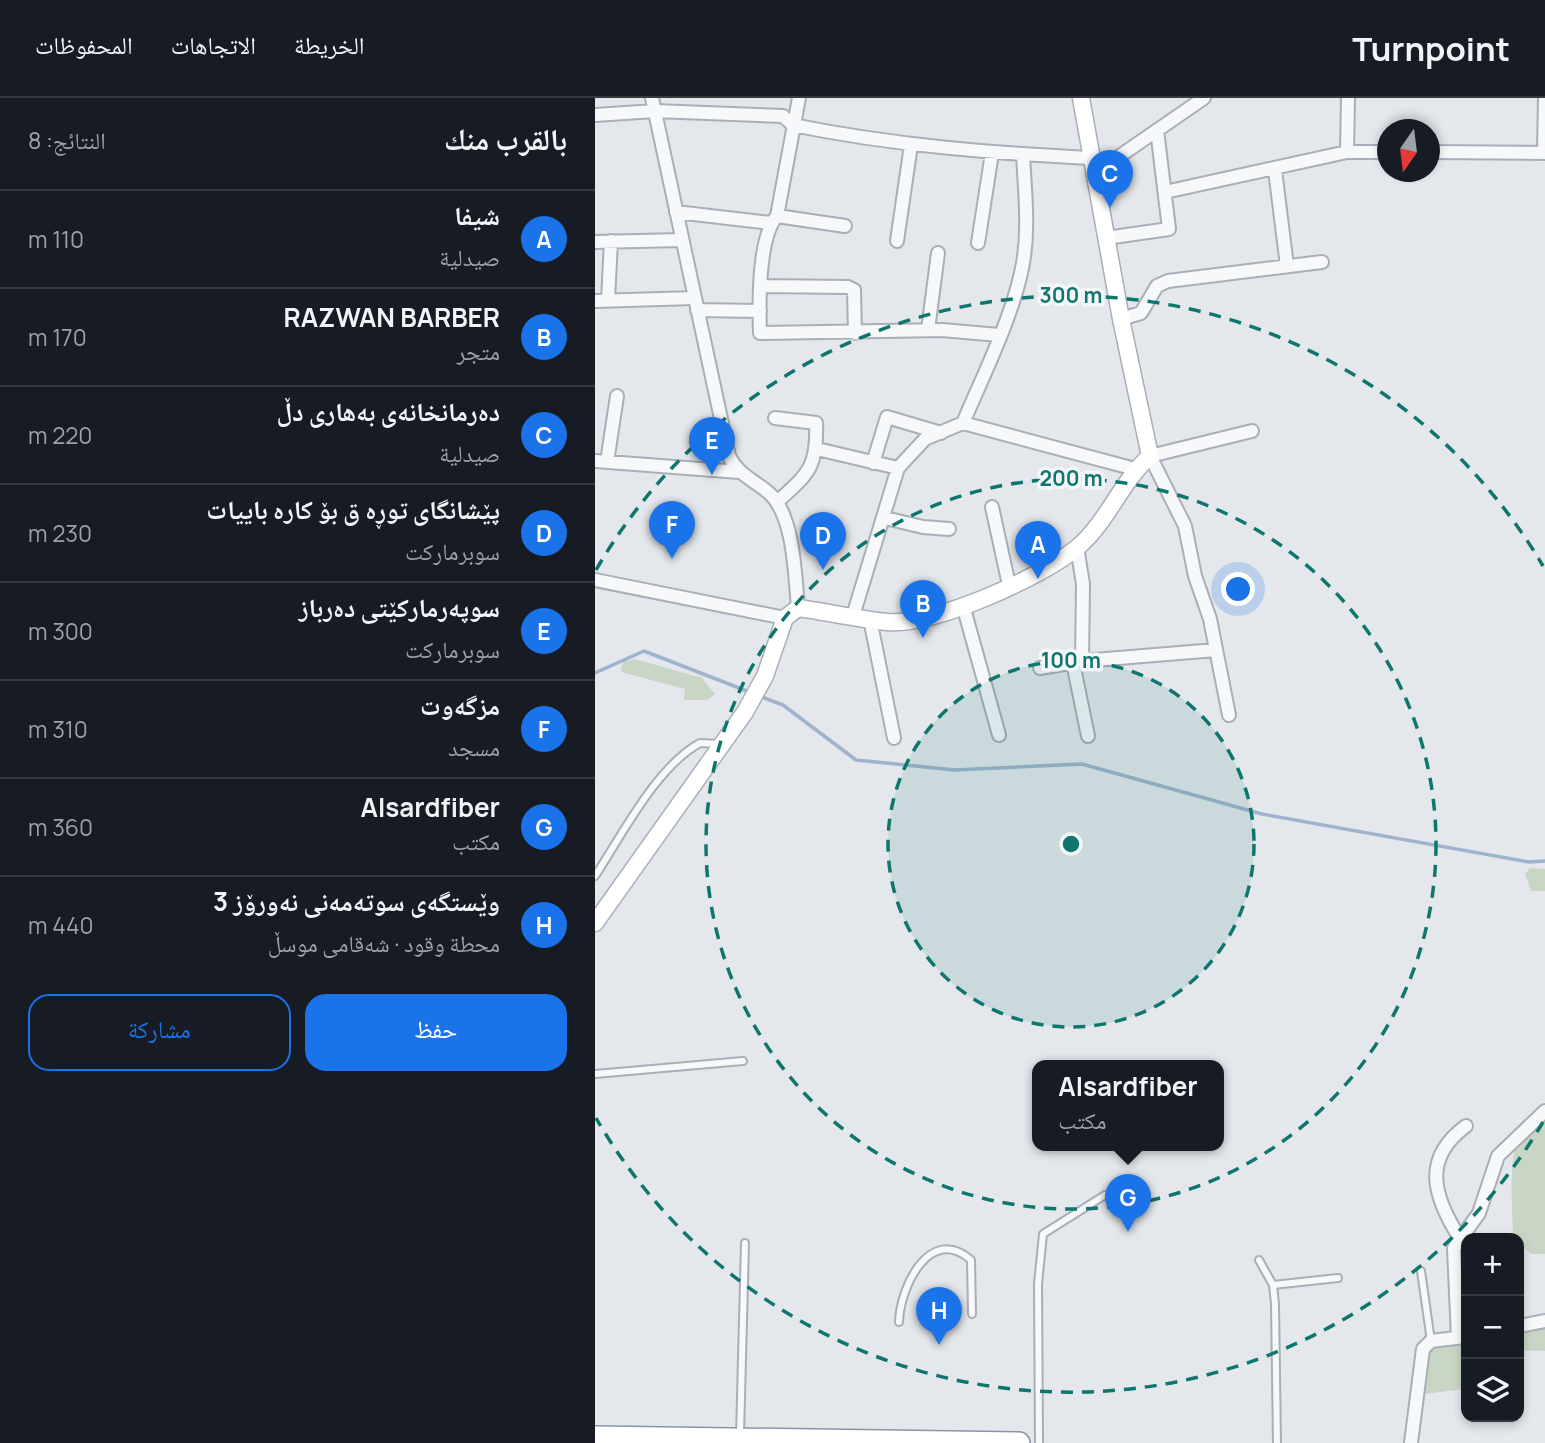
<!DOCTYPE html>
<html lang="ar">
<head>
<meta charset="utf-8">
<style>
  :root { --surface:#171b24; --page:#20242c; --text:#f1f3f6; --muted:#9ea1a6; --line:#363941; --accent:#1a73e8 }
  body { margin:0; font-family:Manrope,"Noto Naskh Arabic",sans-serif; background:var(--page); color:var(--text); direction:rtl }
  .controls { position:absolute; right:21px; bottom:21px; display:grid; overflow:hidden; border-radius:14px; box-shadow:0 4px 10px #0003 }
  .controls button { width:63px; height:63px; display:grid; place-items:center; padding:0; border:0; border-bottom:2px solid var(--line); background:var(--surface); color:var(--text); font:35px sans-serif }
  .compass { position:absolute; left:782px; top:21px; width:63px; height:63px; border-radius:50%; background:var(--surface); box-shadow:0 4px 10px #0003; rotate:194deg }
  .you { position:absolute; left:644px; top:492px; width:24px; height:24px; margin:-18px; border:5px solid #fff; border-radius:50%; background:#1a73e8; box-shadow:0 0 0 10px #1a73e833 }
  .badge { display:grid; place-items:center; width:46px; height:46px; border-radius:50%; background:var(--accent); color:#fff; font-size:23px; font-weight:700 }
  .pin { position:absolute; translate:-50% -58px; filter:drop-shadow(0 2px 4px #0008) }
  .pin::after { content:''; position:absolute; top:37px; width:24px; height:21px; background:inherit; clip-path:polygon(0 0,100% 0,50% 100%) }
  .popup { position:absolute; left:437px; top:962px; width:192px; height:91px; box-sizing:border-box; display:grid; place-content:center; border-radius:14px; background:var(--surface); filter:drop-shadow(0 2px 5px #0005); font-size:23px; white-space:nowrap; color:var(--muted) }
  .popup b { font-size:26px; color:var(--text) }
  .popup::after { content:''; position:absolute; left:50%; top:100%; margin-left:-14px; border:14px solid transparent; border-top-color:var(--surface) }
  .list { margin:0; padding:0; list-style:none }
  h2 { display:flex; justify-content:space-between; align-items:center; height:91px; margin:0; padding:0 28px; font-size:30px }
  h2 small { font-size:23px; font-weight:400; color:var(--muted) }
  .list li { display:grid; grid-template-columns:46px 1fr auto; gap:21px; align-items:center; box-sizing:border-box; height:98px; padding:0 28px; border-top:2px solid var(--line) }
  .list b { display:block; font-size:26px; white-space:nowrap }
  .list p { margin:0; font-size:23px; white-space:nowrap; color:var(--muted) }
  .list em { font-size:23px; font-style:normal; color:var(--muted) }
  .actions { display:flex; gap:14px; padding:21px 28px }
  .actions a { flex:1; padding:16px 0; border:2px solid var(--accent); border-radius:21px; text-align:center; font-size:24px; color:var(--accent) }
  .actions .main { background:var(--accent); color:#fff }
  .icon { flex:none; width:38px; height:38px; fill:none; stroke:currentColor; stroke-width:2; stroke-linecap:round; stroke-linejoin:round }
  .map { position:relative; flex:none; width:950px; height:1345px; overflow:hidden; direction:ltr }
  header { display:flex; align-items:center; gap:42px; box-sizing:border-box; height:98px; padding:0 35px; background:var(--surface); border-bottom:2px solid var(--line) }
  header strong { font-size:33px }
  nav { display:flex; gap:38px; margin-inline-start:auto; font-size:24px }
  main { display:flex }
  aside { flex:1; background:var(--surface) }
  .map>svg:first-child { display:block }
  .green { fill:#c9d6c5 }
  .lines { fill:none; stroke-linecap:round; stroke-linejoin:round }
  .stream { stroke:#9fb4cc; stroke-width:3.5 }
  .lane-casing { stroke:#a9aeb7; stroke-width:10 }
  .street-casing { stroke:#a9aeb7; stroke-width:16 }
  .secondary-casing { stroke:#a9aeb7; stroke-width:19 }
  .highway-casing { stroke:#8b94a3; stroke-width:24 }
  .lane { stroke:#f7f8fa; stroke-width:6 }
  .street { stroke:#f7f8fa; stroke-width:12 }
  .secondary { stroke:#fff; stroke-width:16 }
  .highway { stroke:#fff; stroke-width:21 }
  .ring { fill:none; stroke:#0f766e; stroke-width:3.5; stroke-dasharray:12 9 }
  .centre { fill:#0f766e; stroke:#f4f6f9; stroke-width:3.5 }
  .ring-label { font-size:21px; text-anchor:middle; font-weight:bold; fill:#0f766e; stroke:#f4f6f9; stroke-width:7; stroke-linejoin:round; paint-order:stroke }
</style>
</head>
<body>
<header>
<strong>Turnpoint</strong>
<nav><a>الخريطة</a><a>الاتجاهات</a><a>المحفوظات</a></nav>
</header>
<main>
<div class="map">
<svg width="950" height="1345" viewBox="0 0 950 1345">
  <rect width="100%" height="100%" fill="#e4e7ec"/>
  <path class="green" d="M 40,561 L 107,580 L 120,596 L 112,602 L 89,602 L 90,591 L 26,574 L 28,564 Z
    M 935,770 L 950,771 L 950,793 L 936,793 L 930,776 Z
    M 950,1025 L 950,1156 L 936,1156 L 924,1145 L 924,1140 L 918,1139 C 917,1100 913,1063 926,1026 Z
    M 950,1231 L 950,1253 L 924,1252 L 924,1235 Z
    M 871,1244 L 870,1291 L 828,1296 L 833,1254 L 841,1249 Z"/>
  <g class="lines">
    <path class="stream" d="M 0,575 L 49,553 L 157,595
      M 164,598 L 188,607 L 261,662 L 360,672 L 487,666 L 667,716 L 934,764 L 950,763"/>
    <g class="lane-casing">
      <path id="lane" d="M 0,778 C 27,737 62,668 105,645 L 124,646
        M 0,976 L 148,963
        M 664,1162 L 678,1187 L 680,1206 L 682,1345
        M 826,1173 L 836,1243
        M 678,1187 L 743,1180
        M 304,1224 C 305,1189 335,1126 376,1162 L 377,1216
        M 145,1338 L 150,1145
        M 444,1345 L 443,1186 L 448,1136 L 510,1097"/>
    </g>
    <g class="street-casing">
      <path id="street" d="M 57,0 L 134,358 C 143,377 159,382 174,395 C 199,417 200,477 203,510
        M 204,0 L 182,118 C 163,139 164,207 165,235 L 347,232 L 404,237
        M 0,17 L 60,13 L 188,18 L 198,27 C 296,47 395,55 495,60
        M 752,54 L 753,0
        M 834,54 L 950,55
        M 949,54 L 950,0
        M 680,72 L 692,168
        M 500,75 L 609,0
        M 570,94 L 752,54 L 792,54
        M 81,114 L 176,125
        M 182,118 L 250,128
        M 511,140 L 574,131 L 562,32
        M 302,143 L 316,47
        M 0,144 L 87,142
        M 383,145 L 397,55
        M 167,188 L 253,189 L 259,192 L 260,235
        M 13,202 L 16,143
        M 0,203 L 99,200
        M 102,212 L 165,213
        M 526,221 L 546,215 L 562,188 L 573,183 L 727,164
        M 333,232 L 343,155
        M 180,320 L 221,325 C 223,369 213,376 182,404
        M 368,325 L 540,371
        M 222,351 L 303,370
        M 0,363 L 144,374
        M 12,364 L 22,298
        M 278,365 L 292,319 L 346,335
        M 397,409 L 414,487
        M 290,420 L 328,429 L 354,431
        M 482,449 L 488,486 L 487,563
        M 0,482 L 190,520
        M 368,507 L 404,637
        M 258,518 L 303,370 L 330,341 L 368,325 C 388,278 415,224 426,175 C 435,137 430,95 428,57
        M 275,521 L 299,640
        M 478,565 L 493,638
        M 445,570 L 487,563 L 621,552
        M 634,617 L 615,521 L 600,478 L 590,428 L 555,358 L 657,333
        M 864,1139 C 839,1099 826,1061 871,1028
        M 924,1228 L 950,1223
        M 863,1240 L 859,1150 L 884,1115 L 903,1058 L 950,1013
        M 816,1345 L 828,1251 L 836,1243 L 869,1239"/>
    </g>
    <g class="secondary-casing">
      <path id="secondary" d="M 0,825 L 150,614 L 170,578 L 190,520 L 203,510 C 232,514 263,521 292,524 C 339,528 447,479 483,449 C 513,423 526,384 555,358 L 526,221 L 486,0"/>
    </g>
    <g class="highway-casing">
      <path id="highway" d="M 0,1339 L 424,1345"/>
    </g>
    <use href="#lane" class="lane"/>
    <use href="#street" class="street"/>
    <use href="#secondary" class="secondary"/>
    <use href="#highway" class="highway"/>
  </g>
  <circle cx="476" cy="746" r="183" fill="#0f766e" fill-opacity=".12"/>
  <g class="ring">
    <circle cx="476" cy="746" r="183"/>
    <circle cx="476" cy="746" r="365"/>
    <path d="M948 1024A548 548 0 0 1 1 1020M1 472A548 548 0 0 1 948 468"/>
  </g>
  <circle cx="476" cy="746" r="10" class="centre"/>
  <g class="ring-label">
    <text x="476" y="205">300 m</text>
    <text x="476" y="388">200 m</text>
    <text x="476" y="570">100 m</text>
  </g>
</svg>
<div class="controls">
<button>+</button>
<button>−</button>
<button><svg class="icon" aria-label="layers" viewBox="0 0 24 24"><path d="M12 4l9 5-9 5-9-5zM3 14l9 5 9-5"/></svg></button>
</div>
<svg class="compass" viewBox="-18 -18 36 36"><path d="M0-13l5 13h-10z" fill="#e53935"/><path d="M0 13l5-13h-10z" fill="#9ea1a6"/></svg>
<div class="you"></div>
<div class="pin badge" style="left:443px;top:481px">A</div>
<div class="pin badge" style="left:328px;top:540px">B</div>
<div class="pin badge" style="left:515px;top:110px">C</div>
<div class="pin badge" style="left:228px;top:472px">D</div>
<div class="pin badge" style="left:117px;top:377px">E</div>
<div class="pin badge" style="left:77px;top:461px">F</div>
<div class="pin badge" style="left:533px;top:1134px">G</div>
<div class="popup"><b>Alsardfiber</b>مكتب</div>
<div class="pin badge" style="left:344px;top:1247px">H</div>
</div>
<aside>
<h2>بالقرب منك<small>النتائج: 8</small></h2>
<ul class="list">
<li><span class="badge">A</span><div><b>شیفا</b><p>صيدلية</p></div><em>110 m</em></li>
<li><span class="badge">B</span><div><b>RAZWAN BARBER</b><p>متجر</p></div><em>170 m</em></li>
<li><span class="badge">C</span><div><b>دەرمانخانەی بەهاری دڵ</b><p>صيدلية</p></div><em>220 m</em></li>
<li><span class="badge">D</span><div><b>پێشانگای توڕه ق بۆ کاره باییات</b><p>سوبرماركت</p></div><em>230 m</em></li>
<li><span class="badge">E</span><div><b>سوپەرمارکێتی دەرباز</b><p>سوبرماركت</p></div><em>300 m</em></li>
<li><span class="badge">F</span><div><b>مزگه‌وت</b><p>مسجد</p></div><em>310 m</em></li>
<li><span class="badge">G</span><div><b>Alsardfiber</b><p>مكتب</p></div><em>360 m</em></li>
<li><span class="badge">H</span><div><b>وێستگەی سوتەمەنی نەورۆز 3</b><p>محطة وقود · شەقامی موسڵ</p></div><em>440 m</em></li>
</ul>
<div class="actions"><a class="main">حفظ</a><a>مشاركة</a></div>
</aside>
</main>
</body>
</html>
